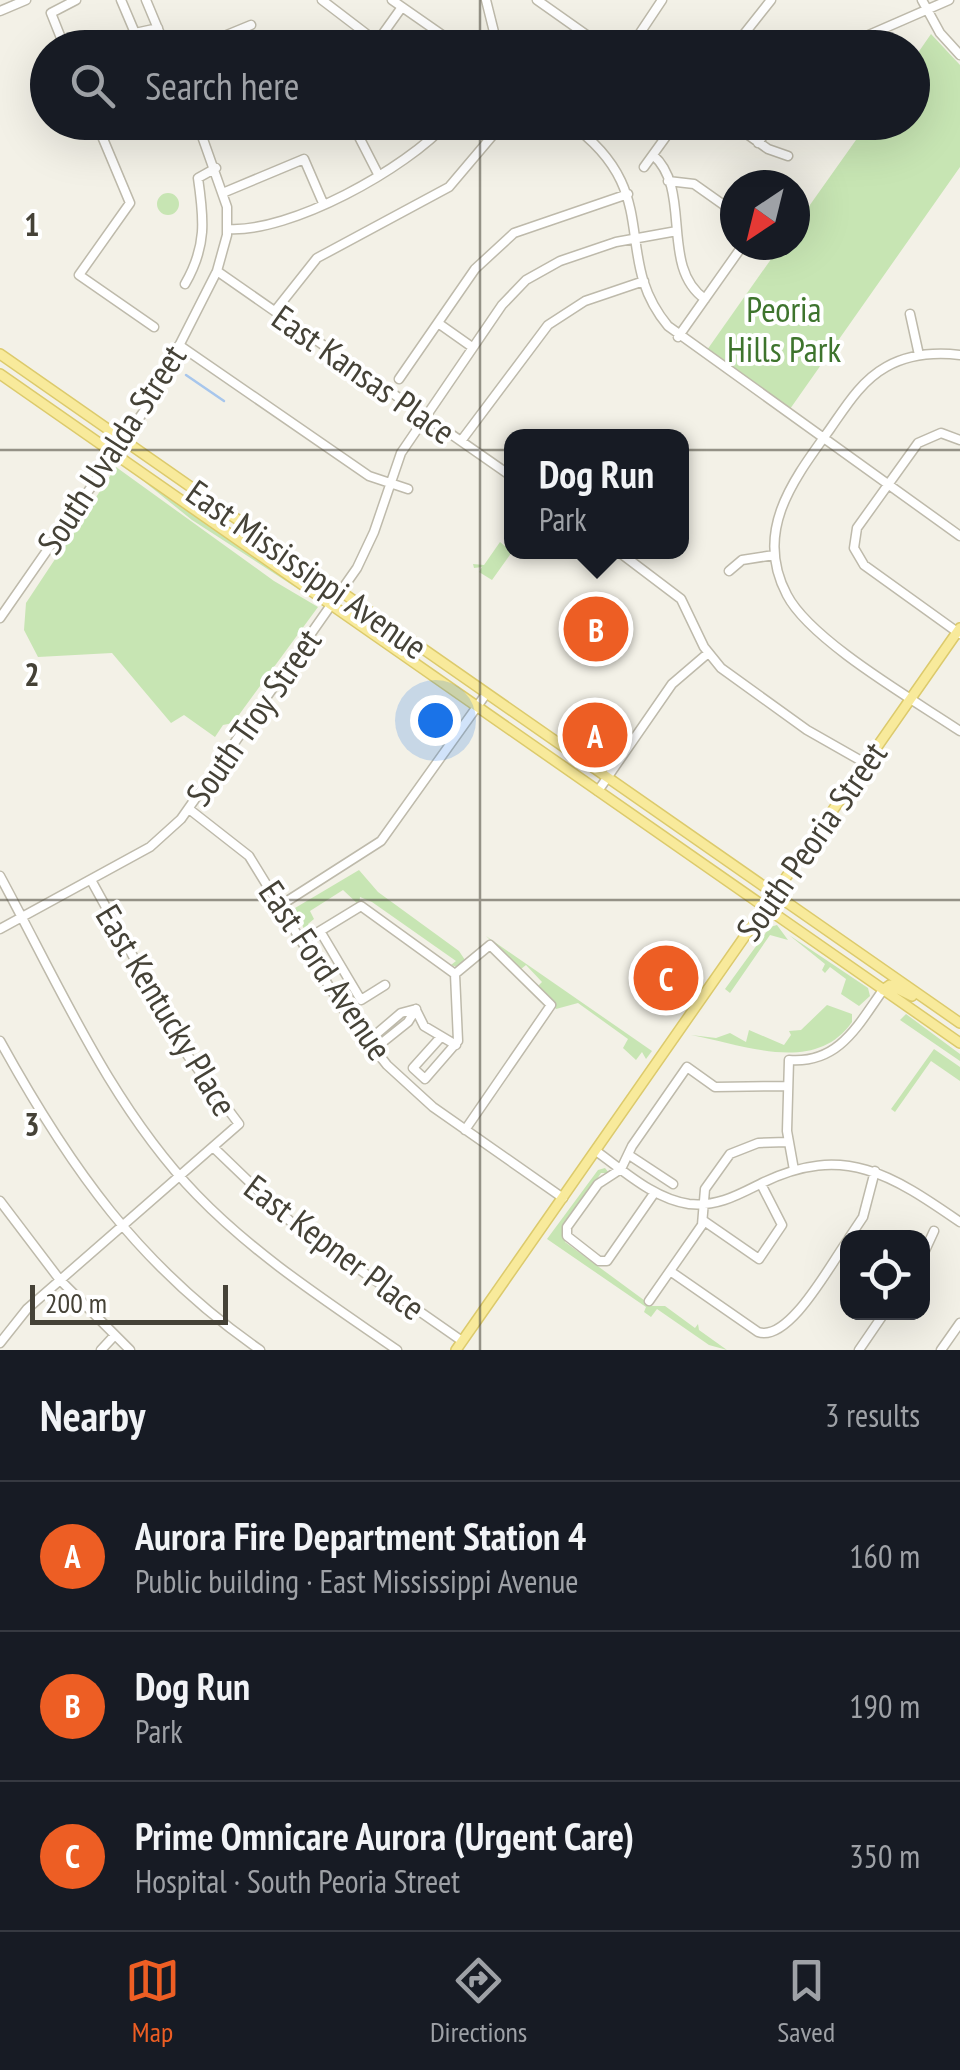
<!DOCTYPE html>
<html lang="en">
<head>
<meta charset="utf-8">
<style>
  :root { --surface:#171b24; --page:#242831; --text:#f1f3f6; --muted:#9ea1a6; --line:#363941; --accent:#ed5e24 }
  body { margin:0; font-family:"PT Sans Narrow",sans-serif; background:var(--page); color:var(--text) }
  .controls { position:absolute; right:30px; bottom:30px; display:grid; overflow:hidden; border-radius:20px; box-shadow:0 10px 40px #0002 }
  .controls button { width:90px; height:90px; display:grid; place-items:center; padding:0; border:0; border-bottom:2px solid var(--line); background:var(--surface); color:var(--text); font:50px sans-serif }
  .compass { position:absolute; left:720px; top:170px; width:90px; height:90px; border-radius:50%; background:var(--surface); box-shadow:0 10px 40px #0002; rotate:215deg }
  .scale { position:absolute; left:30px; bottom:25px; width:198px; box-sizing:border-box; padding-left:10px; border:5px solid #454237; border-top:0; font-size:28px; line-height:35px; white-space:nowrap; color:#454237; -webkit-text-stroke:8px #fff; paint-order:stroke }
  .you { position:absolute; left:435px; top:720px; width:35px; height:35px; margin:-25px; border:8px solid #fff; border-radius:50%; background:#1a73e8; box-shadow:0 0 0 15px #1a73e833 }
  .badge { display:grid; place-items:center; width:65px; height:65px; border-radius:50%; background:var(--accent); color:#fff; font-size:32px; font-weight:700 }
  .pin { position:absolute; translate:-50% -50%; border:5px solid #fff; box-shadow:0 2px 10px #0006 }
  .popup { position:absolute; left:504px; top:429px; width:185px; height:130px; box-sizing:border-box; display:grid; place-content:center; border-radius:20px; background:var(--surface); filter:drop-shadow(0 2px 8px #0005); font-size:32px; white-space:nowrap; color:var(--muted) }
  .popup b { font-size:38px; color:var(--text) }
  .popup::after { content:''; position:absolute; left:50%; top:100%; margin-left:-20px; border:20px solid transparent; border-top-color:var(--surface) }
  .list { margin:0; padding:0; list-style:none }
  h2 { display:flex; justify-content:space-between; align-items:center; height:130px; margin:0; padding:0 40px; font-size:42px }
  h2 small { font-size:32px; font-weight:400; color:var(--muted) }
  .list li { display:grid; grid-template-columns:65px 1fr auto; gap:30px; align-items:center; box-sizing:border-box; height:150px; padding:0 40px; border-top:2px solid var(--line) }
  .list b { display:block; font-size:38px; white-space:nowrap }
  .list p { margin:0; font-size:32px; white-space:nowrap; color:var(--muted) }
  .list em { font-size:32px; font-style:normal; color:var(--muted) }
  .icon { flex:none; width:55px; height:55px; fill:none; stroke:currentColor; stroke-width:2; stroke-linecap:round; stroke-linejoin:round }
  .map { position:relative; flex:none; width:960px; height:1350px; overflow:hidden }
  .search { position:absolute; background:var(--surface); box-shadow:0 10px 40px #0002; left:30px; right:30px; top:30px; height:110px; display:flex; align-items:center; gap:25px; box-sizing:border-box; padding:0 35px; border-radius:55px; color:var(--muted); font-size:38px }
  .sheet { height:580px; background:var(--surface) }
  nav { display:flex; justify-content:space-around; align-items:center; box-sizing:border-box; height:140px; border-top:2px solid var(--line); background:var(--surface); font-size:28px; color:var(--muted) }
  nav a { display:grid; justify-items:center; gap:5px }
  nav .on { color:var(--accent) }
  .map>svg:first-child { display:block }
  .green { fill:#c7e5b3 }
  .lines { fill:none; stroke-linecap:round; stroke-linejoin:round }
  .stream { stroke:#a7c6ec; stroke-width:2.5 }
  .minor-casing { stroke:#bebaab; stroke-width:11 }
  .major-casing { stroke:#dcca6c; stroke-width:12 }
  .minor { stroke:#fff; stroke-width:8 }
  .major { stroke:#f8ea9b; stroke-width:9 }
  .grid { fill:none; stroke:#454237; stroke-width:2.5; stroke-opacity:0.55 }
  .labels { text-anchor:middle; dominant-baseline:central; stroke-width:8; stroke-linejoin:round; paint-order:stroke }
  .park-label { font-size:35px; fill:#3e742d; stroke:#fff }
  .street-label { font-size:35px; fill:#454237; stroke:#fff }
  .grid-label { font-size:32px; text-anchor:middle; font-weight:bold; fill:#454237; stroke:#fff; stroke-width:8; stroke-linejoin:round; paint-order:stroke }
</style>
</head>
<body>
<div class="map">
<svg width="960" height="1350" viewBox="0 0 960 1350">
  <rect width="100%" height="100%" fill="#f3f1e7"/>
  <path class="green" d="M 931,34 L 960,65 L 960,167 L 790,409 L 707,350 L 781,245 L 795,245 L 795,226 L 868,123 L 912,122 L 913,60 Z
    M157 204a11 11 0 1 1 22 0a11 11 0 1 1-22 0Z
    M 116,467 L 274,581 L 318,607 L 233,723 L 223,725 L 215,737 L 184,715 L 171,723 L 112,653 L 38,657 L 24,630 L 26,603 Z
    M 131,471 L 312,598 L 192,520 Z
    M 500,542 L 512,552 L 492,580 L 479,572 L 482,567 L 474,568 L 473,564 L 484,565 Z
    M 602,615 L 608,620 L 592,645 L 570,639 L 580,626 L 588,631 L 593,625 L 590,620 Z
    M 359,870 L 378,892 L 459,951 L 465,960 L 460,968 L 451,965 L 456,961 L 372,902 L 360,897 L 359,905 L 343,890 L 310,911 L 314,919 L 308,924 L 313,931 L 306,934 L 295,908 Z
    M 777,925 L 788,940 L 770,935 L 730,993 L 725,989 L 770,927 Z
    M 789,935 L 868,988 L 870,996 L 859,1006 L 841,994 L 846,979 L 830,967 L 825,973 L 822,970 L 825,964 Z
    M 486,936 L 652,1051 L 646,1059 L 642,1052 L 636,1060 L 623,1048 L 628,1039 L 578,1003 L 556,1009 L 538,986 L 542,982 L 526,965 L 521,969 Z
    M 827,1005 L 852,1014 L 852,1022 C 815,1075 745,1045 691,1035 L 716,1038 L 730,1033 L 746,1042 L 749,1030 L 784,1045 L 791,1035 L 789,1031 L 801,1030 Z
    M 906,1014 L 960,1054 L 960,1061 L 900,1020 Z
    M 934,1049 L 960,1067 L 960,1081 L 931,1061 L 895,1112 L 891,1109 Z
    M 605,1168 L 609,1173 L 601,1173 L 564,1229 L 565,1242 L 652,1306 L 665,1306 L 695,1328 L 698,1324 L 699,1330 L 727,1350 L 709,1345 L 657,1309 L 651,1317 L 644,1312 L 646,1307 L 547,1239 L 598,1170 Z"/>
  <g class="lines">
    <path class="stream" d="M 186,375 L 224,401"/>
    <g class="minor-casing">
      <path id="minor" d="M 121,0 L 135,33 L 158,28
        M 146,0 L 166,48
        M 322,0 L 377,42 L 402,7
        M 392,0 L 461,48
        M 486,0 L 498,48
        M 537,0 L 605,48
        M 922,0 L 940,33 L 960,55
        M 0,11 L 26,0
        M 65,48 L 51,13 L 76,0
        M 195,48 L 251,25
        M 630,48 L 662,0
        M 733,48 L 771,0
        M 839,48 L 949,0
        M 96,122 L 130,203 L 79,275 L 154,327
        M 376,122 L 357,133 L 378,174
        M 568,122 C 667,192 609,255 668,326 L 960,536
        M 730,122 L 768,149 L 788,156
        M 758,143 L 773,122
        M 653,155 C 693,190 659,267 705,299
        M 644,167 L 670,131
        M 668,181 L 694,184 L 735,213
        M 225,192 L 304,159 L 323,203
        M 228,229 C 290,233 406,169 448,122
        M 217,271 L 511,476
        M 185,284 C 207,246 204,219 198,178 L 216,168
        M 275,311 L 317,258 L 449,187 L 504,122
        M 910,314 L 919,355
        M 438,323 L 472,347
        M 678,337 L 743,245
        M 179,345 L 369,476 L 408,489
        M 960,355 C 934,352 909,354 886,367 C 861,381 846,406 830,429 C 794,479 753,531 787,595 C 811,641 914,700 960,731
        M 399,379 L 475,269 L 514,233 L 628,194
        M 960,440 L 941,433 L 918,443 L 857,528 L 854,548 L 864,565 L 960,634
        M 461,441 L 548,325 L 585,301 L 644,281
        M 619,552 L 681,599 L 704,647 L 721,668 L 807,730 L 865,763
        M 729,571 L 742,560 L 774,555
        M 0,618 L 151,401 L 217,271 L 227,235 L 227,207 L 197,122
        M 598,791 L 672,684 L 707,654
        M 189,809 L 249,856 L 343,1009 L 387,1065 L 433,1107 L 563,1198
        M 0,876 C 59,985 111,1106 197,1195 C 256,1256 328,1302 397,1350
        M 281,905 L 381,841 L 486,694
        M 0,929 L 150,847 L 181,819 L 357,568 L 374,532 L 401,453 L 502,305 L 526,280 L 560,261 L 616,242 L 677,231
        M 320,931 L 361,1000 L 385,985
        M 302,942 L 361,906 L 455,974 L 458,1041 L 425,1079 L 413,1068 L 440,1038
        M 455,974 L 490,945 L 551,1005 L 465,1130
        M 416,1010 L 424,1026 L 456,1045
        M 0,1041 C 70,1168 139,1266 260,1350
        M 367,1042 L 401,1013 L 416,1009
        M 373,1050 L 408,1022 L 416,1009
        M 213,1147 L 290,1221 L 462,1341
        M 596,1151 C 624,1171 654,1199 689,1204 C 717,1207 738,1195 762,1183 C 844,1143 892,1175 960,1222
        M 629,1155 L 673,1184
        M 794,1170 L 787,1131 L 789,1060 C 839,1064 858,1025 883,990
        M 655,1192 L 607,1261 L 599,1261 L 567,1236 L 567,1227 L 598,1184 L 621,1169 L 632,1146 L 687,1067 L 715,1087 L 786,1086
        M 0,1201 L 60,1280 L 130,1350
        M 704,1221 L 759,1259 L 782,1225 L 761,1184
        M 849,1238 L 863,1217 L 875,1171
        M 922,1257 L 934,1231
        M 670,1271 L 758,1332 C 789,1343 831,1263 848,1240
        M 649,1301 L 702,1225 L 705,1189 L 730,1154 L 758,1143 L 787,1142
        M 0,1343 L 27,1309 L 239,1124 L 188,1056 L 91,880
        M 101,1350 L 114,1336
        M 859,1350 L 885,1312
        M 941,1350 L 960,1323"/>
    </g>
    <g class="major-casing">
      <path id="major" d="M 0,354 L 960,1023
        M 0,374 L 960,1043
        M 883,990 L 890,985 L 912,996
        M 456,1350 L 960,628"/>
    </g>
    <use href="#minor" class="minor"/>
    <use href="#major" class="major"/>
  </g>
  <path class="grid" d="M 480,0 L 480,48M 480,122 L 480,1350M 0,450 L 960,450M 0,900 L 960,900"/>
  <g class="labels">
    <g class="park-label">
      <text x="784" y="309">Peoria<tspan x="784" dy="40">Hills Park</tspan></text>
    </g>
    <g class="street-label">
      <text transform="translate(364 374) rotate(35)">East Kansas Place</text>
      <text transform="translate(111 449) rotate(-57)">South Uvalda Street</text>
      <text transform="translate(307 569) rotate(35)">East Mississippi Avenue</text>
      <text transform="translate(253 717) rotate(-55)">South Troy Street</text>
      <text transform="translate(811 841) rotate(-55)">South Peoria Street</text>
      <text transform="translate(326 970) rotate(56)">East Ford Avenue</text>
      <text transform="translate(167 1010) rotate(59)">East Kentucky Place</text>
      <text transform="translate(335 1247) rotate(37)">East Kepner Place</text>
    </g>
  </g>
  <g class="grid-label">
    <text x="32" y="236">1</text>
    <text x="32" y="686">2</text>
    <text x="32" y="1136">3</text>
  </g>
</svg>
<div class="controls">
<button><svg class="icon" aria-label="locate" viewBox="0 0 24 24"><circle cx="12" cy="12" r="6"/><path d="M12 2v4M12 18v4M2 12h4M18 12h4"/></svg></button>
</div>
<svg class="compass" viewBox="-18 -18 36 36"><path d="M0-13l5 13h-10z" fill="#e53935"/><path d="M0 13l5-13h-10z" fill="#9ea1a6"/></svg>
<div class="scale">200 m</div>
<div class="you"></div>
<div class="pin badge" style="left:595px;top:735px">A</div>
<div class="pin badge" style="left:596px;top:629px">B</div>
<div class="popup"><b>Dog Run</b>Park</div>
<div class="pin badge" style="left:666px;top:978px">C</div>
<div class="search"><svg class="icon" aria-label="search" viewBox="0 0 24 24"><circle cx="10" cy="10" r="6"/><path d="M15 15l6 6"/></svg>Search here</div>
</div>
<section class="sheet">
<h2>Nearby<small>3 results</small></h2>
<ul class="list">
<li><span class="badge">A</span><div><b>Aurora Fire Department Station 4</b><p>Public building · East Mississippi Avenue</p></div><em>160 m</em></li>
<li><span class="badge">B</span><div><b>Dog Run</b><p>Park</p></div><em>190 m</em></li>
<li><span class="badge">C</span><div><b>Prime Omnicare Aurora (Urgent Care)</b><p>Hospital · South Peoria Street</p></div><em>350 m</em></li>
</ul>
</section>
<nav>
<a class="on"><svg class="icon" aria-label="map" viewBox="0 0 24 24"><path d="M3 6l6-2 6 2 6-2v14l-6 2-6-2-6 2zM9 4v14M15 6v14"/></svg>Map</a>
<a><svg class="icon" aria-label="directions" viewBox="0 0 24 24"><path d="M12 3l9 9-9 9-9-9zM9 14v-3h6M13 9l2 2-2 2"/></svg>Directions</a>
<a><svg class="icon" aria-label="saved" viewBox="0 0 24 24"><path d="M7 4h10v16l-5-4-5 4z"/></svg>Saved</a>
</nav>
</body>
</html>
